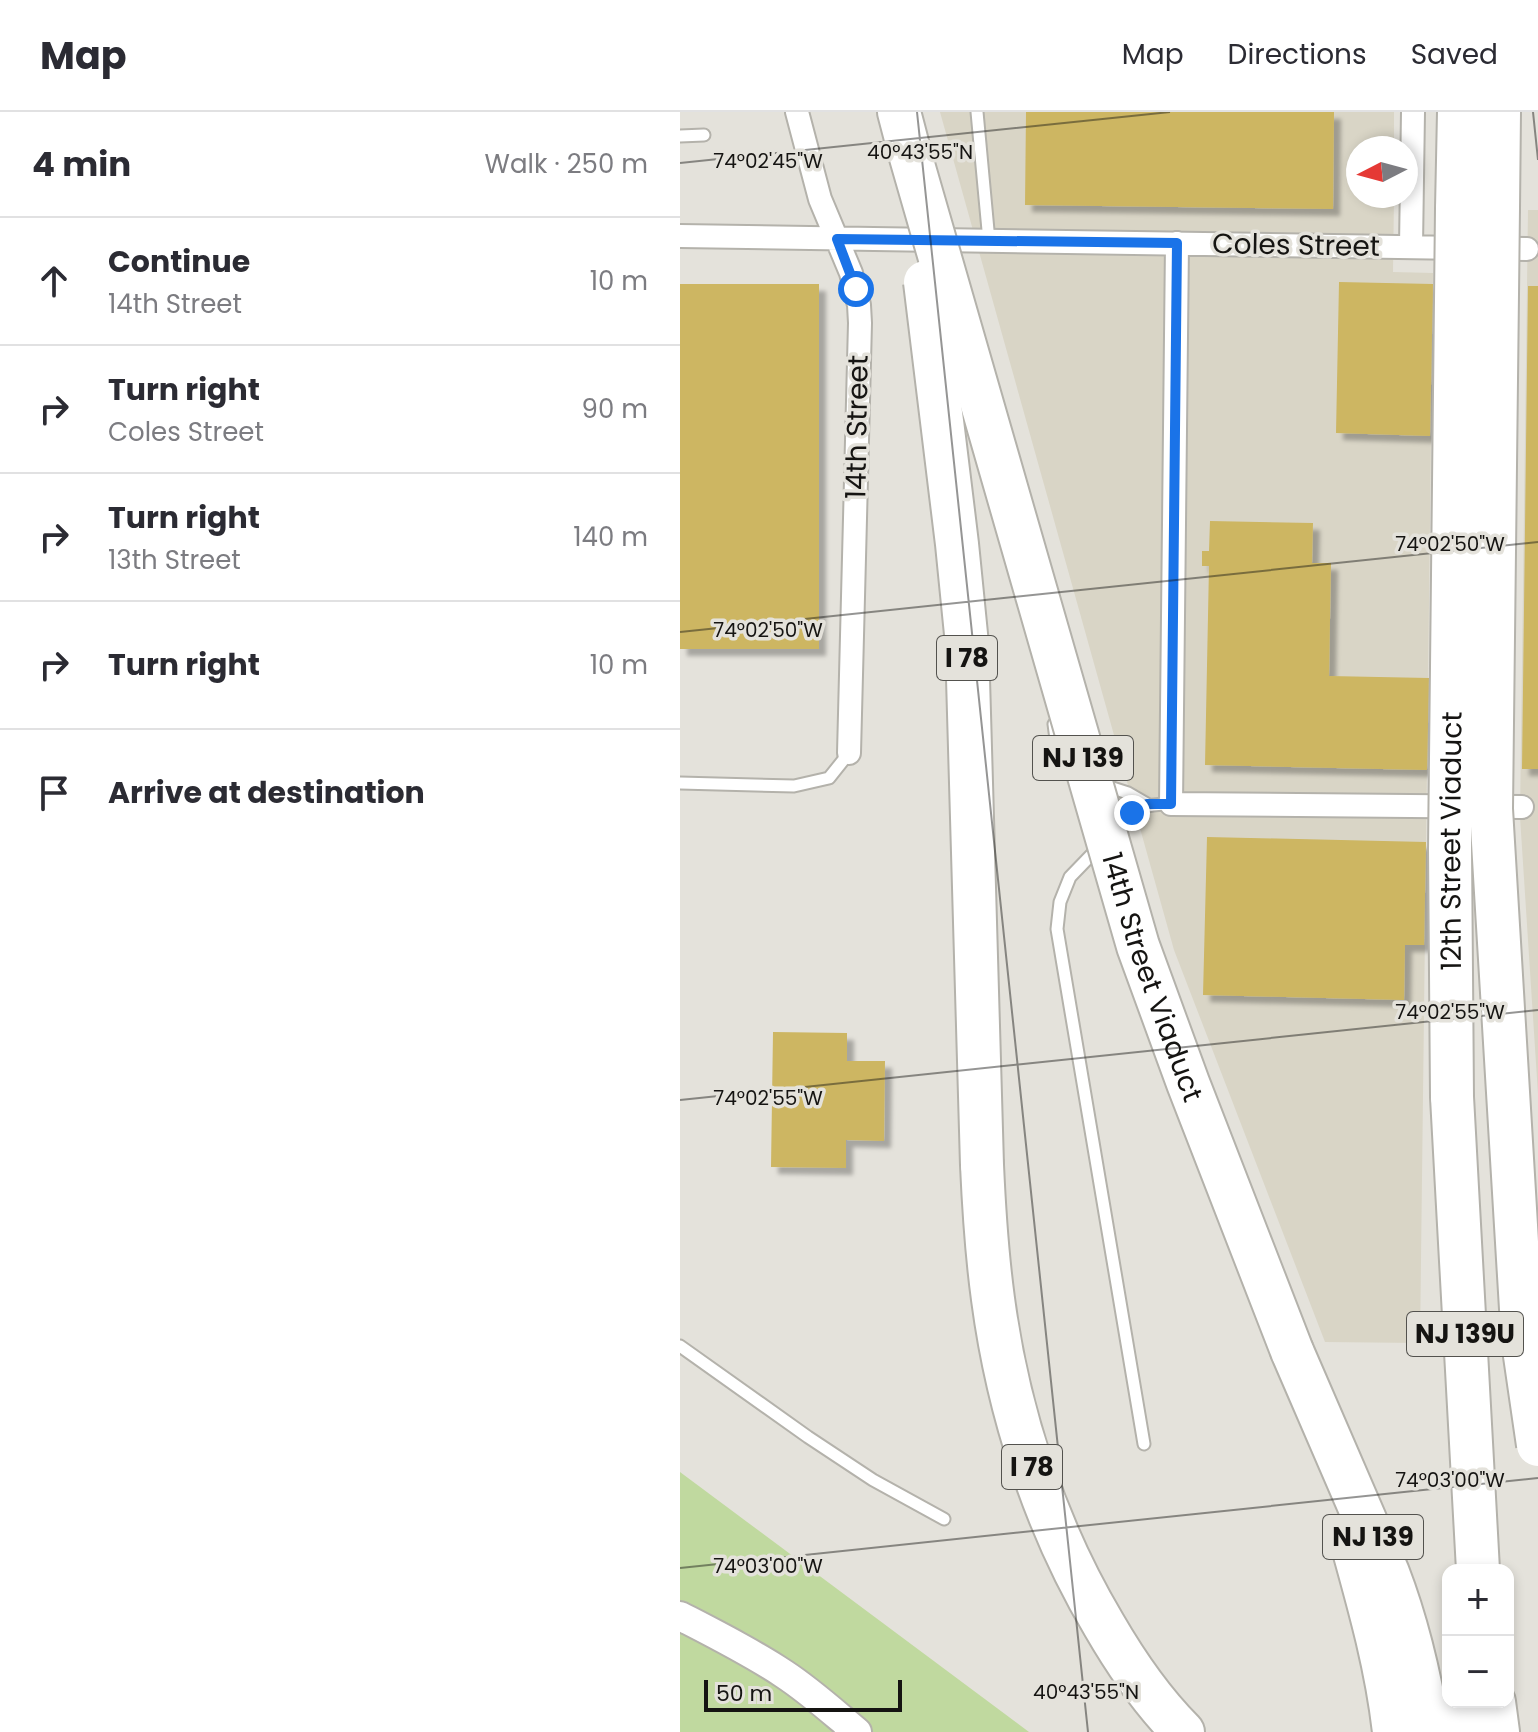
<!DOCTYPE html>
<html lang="en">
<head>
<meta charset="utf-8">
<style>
  :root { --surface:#fff; --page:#f7f7f7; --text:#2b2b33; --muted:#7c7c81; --line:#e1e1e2 }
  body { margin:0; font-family:Poppins,sans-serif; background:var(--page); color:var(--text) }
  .controls { position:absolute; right:24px; bottom:24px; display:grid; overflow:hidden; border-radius:16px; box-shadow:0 4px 12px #0003 }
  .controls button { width:72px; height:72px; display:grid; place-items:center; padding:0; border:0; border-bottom:2px solid var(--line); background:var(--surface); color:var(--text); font:40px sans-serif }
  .compass { position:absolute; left:666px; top:24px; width:72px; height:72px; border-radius:50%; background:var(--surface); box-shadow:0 4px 12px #0003; rotate:264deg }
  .scale { position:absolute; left:24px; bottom:20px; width:198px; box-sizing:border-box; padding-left:8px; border:4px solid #151412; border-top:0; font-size:22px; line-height:28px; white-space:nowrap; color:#151412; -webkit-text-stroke:6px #e4e2db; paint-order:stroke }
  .stop { position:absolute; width:24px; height:24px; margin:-18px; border:6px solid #1a73e8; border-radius:50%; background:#fff }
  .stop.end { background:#1a73e8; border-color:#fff; box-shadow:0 2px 8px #0008 }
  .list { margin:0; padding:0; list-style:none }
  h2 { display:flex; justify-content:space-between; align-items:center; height:104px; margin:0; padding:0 32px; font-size:34px }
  h2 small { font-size:26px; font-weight:400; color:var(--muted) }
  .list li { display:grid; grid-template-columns:52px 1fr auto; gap:24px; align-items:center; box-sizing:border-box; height:128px; padding:0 32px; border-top:2px solid var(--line) }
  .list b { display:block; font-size:30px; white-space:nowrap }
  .list p { margin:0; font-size:26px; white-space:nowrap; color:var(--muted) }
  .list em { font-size:26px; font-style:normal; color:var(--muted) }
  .icon { flex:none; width:44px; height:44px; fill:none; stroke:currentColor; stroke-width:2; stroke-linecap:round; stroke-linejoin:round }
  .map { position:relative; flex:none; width:858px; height:1620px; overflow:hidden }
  header { display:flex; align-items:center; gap:48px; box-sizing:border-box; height:112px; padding:0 40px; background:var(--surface); border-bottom:2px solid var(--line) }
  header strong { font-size:38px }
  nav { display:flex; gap:44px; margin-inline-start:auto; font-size:28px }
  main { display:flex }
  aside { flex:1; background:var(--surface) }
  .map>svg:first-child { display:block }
  .built { fill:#d9d5c6 }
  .green { fill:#c0d99f }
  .building { fill:#cdb662; filter:url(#shadow) }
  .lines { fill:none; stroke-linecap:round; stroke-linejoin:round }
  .service-casing { stroke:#b4b2ab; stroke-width:15 }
  .minor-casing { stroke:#b4b2ab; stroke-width:26 }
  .tertiary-casing { stroke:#b4b2ab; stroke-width:32 }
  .motorway-casing { stroke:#b4b2ab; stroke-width:46 }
  .service { stroke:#fff; stroke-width:11 }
  .minor { stroke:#fff; stroke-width:22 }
  .tertiary { stroke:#fff; stroke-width:28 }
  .motorway { stroke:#fff; stroke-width:42 }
  .motorway-bridge-casing { stroke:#b4b2ab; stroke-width:46; stroke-linecap:butt }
  .motorway-bridge { stroke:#fff; stroke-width:42 }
  .route { stroke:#1a73e8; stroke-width:10 }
  .ticks { fill:none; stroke:#151412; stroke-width:2; stroke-opacity:0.45 }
  .labels { text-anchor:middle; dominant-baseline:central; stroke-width:7; stroke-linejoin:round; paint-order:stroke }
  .shield { fill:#e4e2db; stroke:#53524e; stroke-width:2 }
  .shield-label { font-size:26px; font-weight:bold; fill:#151412 }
  .street-label { font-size:28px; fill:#151412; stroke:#e4e2db }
  .ticks-label { font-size:20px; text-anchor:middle; fill:#151412; stroke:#e4e2db; stroke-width:7; stroke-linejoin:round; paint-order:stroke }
</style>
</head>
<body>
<header>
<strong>Map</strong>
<nav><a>Map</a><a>Directions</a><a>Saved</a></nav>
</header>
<main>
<aside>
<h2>4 min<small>Walk · 250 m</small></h2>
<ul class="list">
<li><svg class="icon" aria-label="ahead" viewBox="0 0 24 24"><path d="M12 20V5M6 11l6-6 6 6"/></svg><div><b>Continue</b><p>14th Street</p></div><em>10 m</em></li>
<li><svg class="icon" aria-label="right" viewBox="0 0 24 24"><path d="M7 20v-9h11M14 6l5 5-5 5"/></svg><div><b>Turn right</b><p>Coles Street</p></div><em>90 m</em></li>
<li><svg class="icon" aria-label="right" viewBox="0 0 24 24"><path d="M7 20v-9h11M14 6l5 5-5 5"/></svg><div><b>Turn right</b><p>13th Street</p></div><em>140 m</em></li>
<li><svg class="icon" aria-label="right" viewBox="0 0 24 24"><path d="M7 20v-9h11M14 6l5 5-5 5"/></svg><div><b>Turn right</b></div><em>10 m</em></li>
<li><svg class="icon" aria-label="arrive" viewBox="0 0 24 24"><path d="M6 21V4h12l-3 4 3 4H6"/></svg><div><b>Arrive at destination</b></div></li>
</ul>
</aside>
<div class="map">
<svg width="858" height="1620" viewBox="0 0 858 1620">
  <defs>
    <filter id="shadow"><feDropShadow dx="7" dy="7" stdDeviation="2" flood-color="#0004"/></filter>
  </defs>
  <rect width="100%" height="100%" fill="#e4e2db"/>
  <path class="built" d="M 260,0 L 714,0 L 714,36 L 678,36 L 678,84 L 714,84 L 713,160 L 753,161 L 740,1231 L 645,1230 L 494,838 Z
    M 848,98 L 858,98 L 858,982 L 840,705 Z"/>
  <path class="green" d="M 0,1360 L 349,1620 L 0,1620 Z"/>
  <path class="building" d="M 346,0 L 654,0 L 653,97 L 345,93 Z
    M 659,170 L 753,172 L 750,324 L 656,321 Z
    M 0,172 L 139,172 L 139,537 L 0,537 Z
    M 848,174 L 858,174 L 858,657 L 842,657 Z
    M 530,409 L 633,411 L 632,451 L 651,451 L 649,564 L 749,566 L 747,658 L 525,653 L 529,454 L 522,454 L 522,439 L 529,439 Z
    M 527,725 L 746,730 L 744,833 L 725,833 L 724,888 L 523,883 Z
    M 93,920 L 167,921 L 167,949 L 205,949 L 204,1029 L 166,1028 L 166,1056 L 91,1055 Z"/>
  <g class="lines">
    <g class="service-casing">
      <path id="service" d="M 297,0 L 309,129
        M 0,24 L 24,23
        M 374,612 L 377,635 L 389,645
        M 0,671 L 114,674 L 149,666 L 169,641
        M 420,672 L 448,681 L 467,692
        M 434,720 C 456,697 458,692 491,692
        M 419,735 L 390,765 L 380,790 L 377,817 L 464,1332
        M 0,1234 L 128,1325 L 193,1368 L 264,1407"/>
    </g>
    <g class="minor-casing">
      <path id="minor" d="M 117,0 L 140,87 L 171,161 L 179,193 L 180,211 L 169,641
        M 0,124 L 847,137
        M 497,131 L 491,692 L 842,695
        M 731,134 L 733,0"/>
    </g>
    <g class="tertiary-casing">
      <path id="tertiary" d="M 0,1504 C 35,1522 71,1540 104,1562 C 130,1579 153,1600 177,1620"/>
    </g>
    <g class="motorway-casing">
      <path id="motorway" d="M 219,0 L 230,42
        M 818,96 L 819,0
        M 777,97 L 779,0
        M 772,985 L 798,1458
        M 302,1053 C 304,1098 307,1143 313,1187 C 328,1300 365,1414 424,1513 C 446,1551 471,1588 503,1620
        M 612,1239 L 708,1461 C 728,1513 740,1565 749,1620
        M 673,1435 C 690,1496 707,1557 714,1620
        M 785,1590 L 788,1620
        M 814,1590 L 818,1620"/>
    </g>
    <use href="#service" class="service"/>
    <use href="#minor" class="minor"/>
    <use href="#tertiary" class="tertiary"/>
    <use href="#motorway" class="motorway"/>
    <g class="motorway-bridge-casing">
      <g id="motorway-bridge">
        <path id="s1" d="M 230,42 L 458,834 L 508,971 L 612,1239"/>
        <path d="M 818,96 L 811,697 L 843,1230 L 858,1333"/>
        <path d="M 245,170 L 277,432 L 287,532 L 302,1053"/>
        <path id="s2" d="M 772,985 L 770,737 L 777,97"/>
      </g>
    </g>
    <use href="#motorway-bridge" class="motorway-bridge"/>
  </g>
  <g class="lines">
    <path class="route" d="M 176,177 L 157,127 L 497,131 L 491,692 L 467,692 L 452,701"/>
  </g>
  <path class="ticks" d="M 237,0 L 408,1620M 853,0 L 858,48M 0,51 L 490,0M 0,520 L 858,430M 0,988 L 858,898M 0,1456 L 858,1366"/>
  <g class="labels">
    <g class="shield">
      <rect x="257" y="524" width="60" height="44" rx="6"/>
      <rect x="353" y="624" width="100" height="44" rx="6"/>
      <rect x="727" y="1200" width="116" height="44" rx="6"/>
      <rect x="322" y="1333" width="60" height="44" rx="6"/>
      <rect x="643" y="1403" width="100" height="44" rx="6"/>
    </g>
    <g class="shield-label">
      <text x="287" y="546">I 78</text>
      <text x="403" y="646">NJ 139</text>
      <text x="785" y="1222">NJ 139U</text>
      <text x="352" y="1355">I 78</text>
      <text x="693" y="1425">NJ 139</text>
    </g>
    <g class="street-label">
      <text transform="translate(616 133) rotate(1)">Coles Street</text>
      <text transform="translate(177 315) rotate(-89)">14th Street</text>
      <text stroke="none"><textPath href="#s2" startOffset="256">12th Street Viaduct</textPath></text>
      <text stroke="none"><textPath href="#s1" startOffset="858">14th Street Viaduct</textPath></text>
    </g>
  </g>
  <g class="ticks-label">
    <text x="240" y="47">40°43'55"N</text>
    <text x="88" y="56">74°02'45"W</text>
    <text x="770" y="439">74°02'50"W</text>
    <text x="88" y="525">74°02'50"W</text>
    <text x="770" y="907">74°02'55"W</text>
    <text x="88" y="993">74°02'55"W</text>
    <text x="770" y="1375">74°03'00"W</text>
    <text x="88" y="1461">74°03'00"W</text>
    <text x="406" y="1587">40°43'55"N</text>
  </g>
</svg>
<div class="controls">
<button>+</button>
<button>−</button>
</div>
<svg class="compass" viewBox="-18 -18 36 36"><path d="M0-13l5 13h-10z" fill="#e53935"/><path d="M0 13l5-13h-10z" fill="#7c7c81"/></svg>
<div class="scale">50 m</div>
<div class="stop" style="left:176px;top:177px"></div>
<div class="stop end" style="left:452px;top:701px"></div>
</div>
</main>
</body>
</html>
